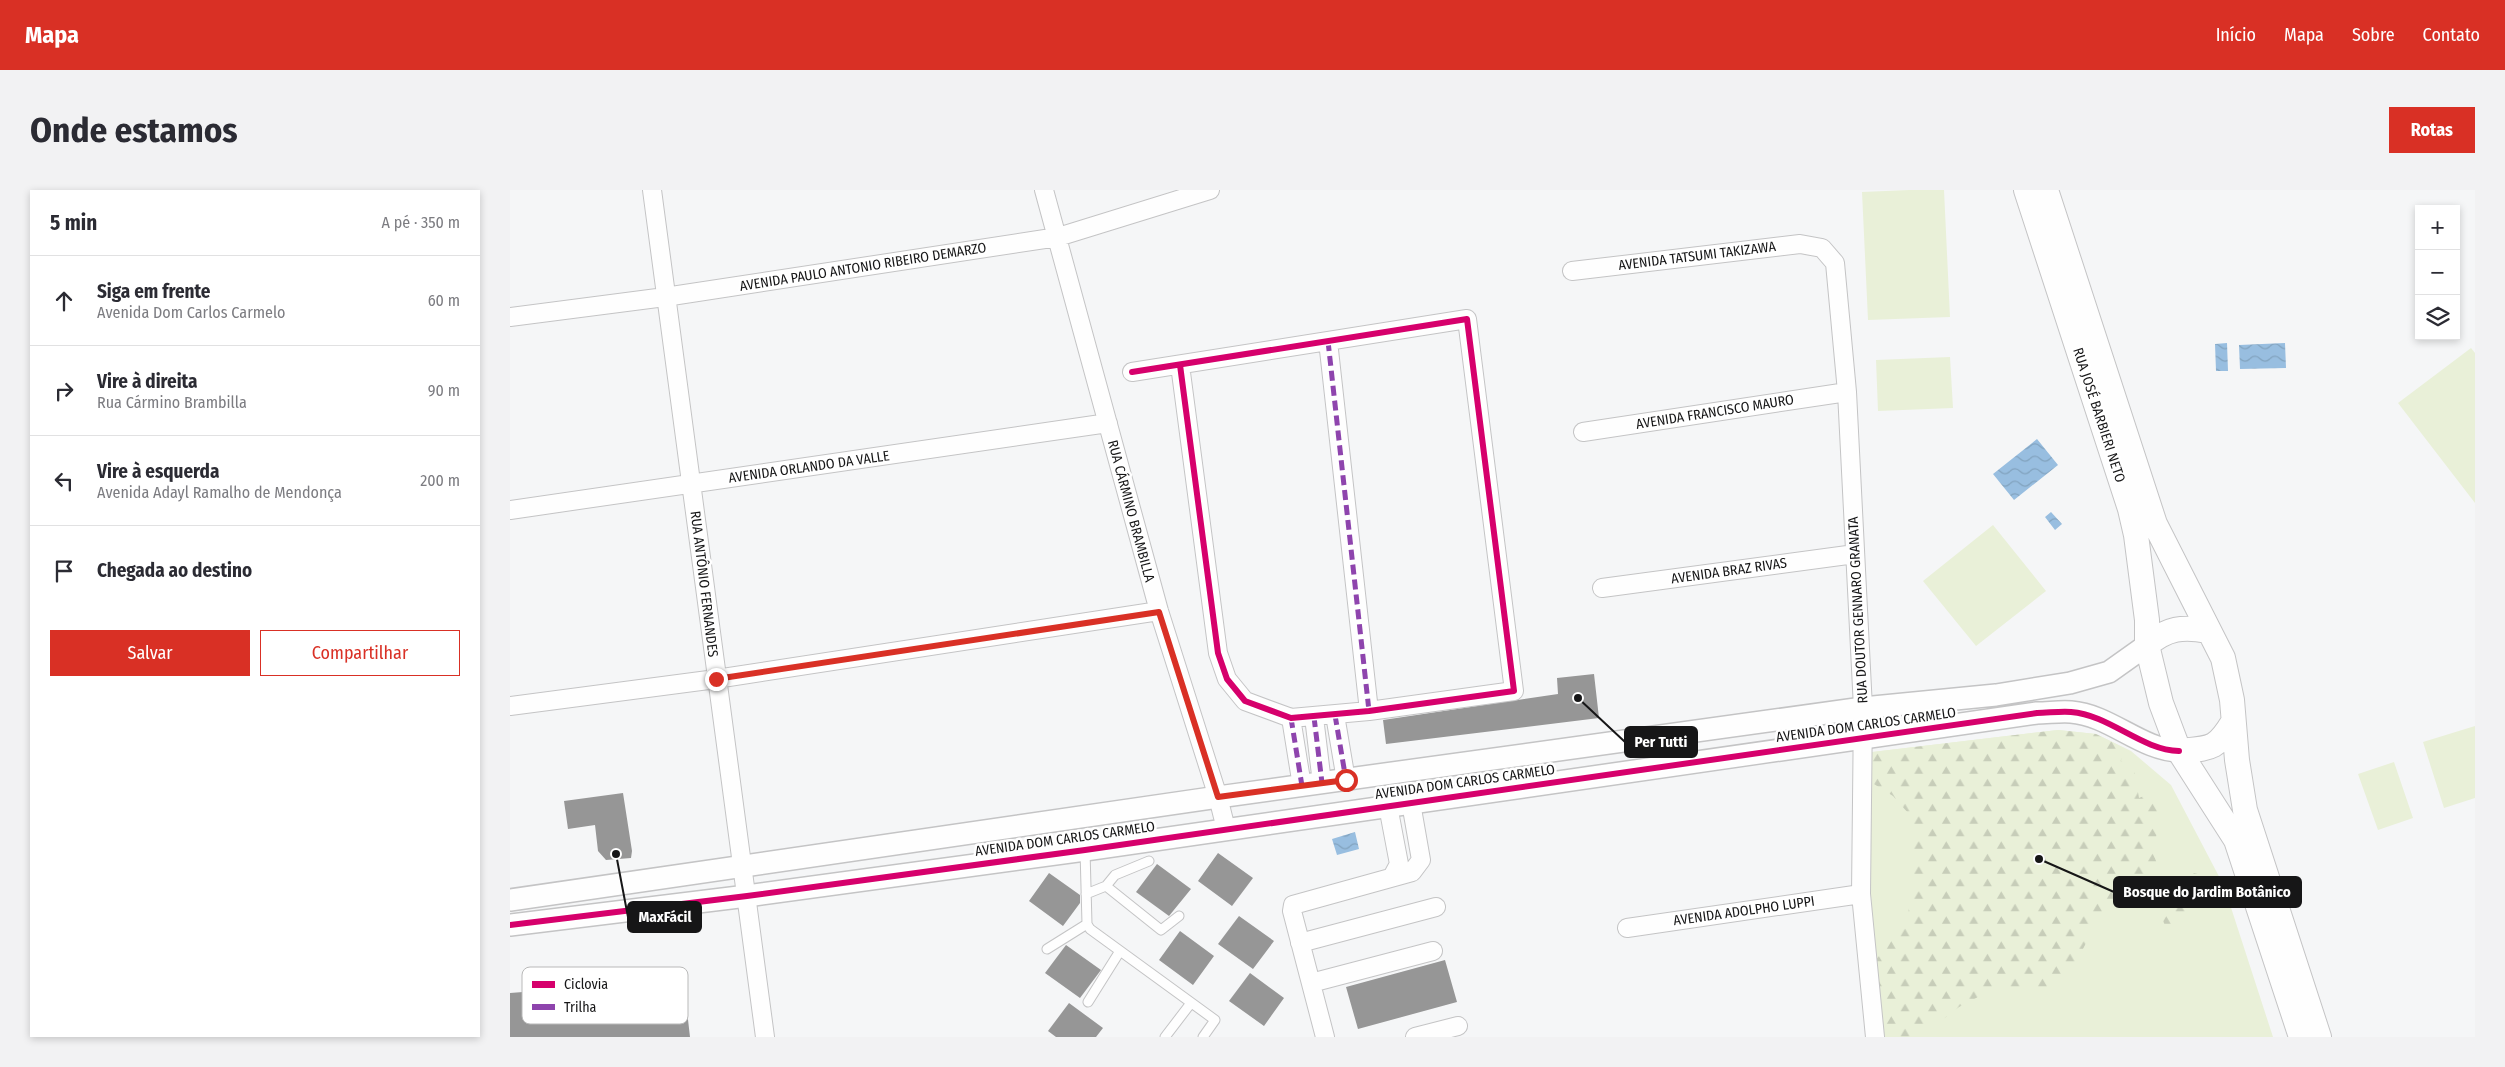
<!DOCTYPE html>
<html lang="pt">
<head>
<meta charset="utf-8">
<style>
  :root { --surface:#fff; --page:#f2f2f3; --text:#2b2b33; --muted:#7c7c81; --line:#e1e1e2; --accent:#d93025 }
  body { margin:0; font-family:"Fira Sans Condensed",sans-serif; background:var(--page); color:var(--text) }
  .controls { position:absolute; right:15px; top:15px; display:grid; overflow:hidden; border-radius:0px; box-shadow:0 2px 8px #0003 }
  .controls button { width:45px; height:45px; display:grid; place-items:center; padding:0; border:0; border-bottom:1px solid var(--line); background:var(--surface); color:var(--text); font:25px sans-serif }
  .stop { position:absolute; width:15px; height:15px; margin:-11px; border:4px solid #d93025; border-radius:50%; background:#fff }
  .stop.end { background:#d93025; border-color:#fff; box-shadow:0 1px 5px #0008 }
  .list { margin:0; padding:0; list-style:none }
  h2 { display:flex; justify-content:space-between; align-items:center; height:65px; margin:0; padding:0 20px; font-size:21px }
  h2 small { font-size:16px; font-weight:400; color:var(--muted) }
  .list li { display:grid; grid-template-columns:32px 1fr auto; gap:15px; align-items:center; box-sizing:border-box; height:90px; padding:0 20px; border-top:1px solid var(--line) }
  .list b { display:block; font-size:19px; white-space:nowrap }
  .list p { margin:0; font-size:16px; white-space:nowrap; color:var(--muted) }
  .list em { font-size:16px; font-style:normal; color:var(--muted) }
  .actions { display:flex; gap:10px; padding:15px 20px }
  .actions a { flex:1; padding:11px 0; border:1px solid var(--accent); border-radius:0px; text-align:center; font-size:18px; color:var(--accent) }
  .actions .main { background:var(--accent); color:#fff }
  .icon { flex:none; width:28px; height:28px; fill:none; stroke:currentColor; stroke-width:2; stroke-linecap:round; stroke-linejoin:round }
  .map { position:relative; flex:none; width:1965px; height:847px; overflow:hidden; border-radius:0px }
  header { display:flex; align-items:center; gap:30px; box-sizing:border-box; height:70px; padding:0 25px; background:var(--accent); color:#fff }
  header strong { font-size:24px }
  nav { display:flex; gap:28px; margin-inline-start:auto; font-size:18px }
  .intro { display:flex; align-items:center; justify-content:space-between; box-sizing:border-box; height:120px; padding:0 30px }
  h1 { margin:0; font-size:35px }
  .button { padding:12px 22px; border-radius:0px; background:var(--accent); color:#fff; font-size:18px; font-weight:700 }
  main { display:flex; gap:30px; padding:0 30px }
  aside { flex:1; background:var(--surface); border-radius:0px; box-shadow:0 2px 8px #0003 }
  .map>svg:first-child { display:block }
  .green { fill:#e9f0d8 }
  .forest { fill:url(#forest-firs) }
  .water { fill:url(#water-waves) }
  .building { fill:#969696 }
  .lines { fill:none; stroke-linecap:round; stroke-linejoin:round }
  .service-casing { stroke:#c4c4c5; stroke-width:11 }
  .minor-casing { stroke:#c4c4c5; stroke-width:20 }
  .tertiary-casing { stroke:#c4c4c5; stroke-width:24 }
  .secondary-casing { stroke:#c4c4c5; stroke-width:26 }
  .service { stroke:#fefefe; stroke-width:9 }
  .minor { stroke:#fefefe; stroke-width:18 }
  .tertiary { stroke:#fefefe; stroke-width:21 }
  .secondary { stroke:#fefefe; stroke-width:24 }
  .quiet { stroke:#8e44ad; stroke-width:5; stroke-dasharray:10 5; stroke-linecap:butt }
  .cycleway-casing { stroke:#fff; stroke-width:9 }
  .cycleway { stroke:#d6006c; stroke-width:6 }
  .route { stroke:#d93025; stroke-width:6 }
  .labels { text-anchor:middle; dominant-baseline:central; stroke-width:5; stroke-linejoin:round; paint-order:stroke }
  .street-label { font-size:14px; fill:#161617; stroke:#fff }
  .key { fill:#fff; stroke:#b9b9b9; stroke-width:1 }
  .key-label { font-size:14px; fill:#161617 }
  .leader { fill:none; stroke:#161617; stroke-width:2 }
  .callout-dot { fill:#161617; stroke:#fff; stroke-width:2 }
  .callout { fill:#161617; stroke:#161617; stroke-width:2 }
  .callout-label { font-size:15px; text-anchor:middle; font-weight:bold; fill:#fff }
</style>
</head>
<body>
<header>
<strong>Mapa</strong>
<nav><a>Início</a><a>Mapa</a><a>Sobre</a><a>Contato</a></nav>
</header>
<div class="intro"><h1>Onde estamos</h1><a class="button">Rotas</a></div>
<main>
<aside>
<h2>5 min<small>A pé · 350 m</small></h2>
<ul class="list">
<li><svg class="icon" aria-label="ahead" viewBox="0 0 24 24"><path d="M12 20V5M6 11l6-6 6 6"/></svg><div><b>Siga em frente</b><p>Avenida Dom Carlos Carmelo</p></div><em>60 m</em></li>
<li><svg class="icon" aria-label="right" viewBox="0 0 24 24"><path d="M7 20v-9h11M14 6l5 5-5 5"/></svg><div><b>Vire à direita</b><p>Rua Cármino Brambilla</p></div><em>90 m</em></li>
<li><svg class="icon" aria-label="left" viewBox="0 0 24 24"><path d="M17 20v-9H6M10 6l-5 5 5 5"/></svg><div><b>Vire à esquerda</b><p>Avenida Adayl Ramalho de Mendonça</p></div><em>200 m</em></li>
<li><svg class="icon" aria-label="arrive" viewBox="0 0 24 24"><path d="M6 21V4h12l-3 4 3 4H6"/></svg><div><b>Chegada ao destino</b></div></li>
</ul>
<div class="actions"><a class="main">Salvar</a><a>Compartilhar</a></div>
</aside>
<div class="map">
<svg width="1965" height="847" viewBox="0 0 1965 847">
  <defs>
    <pattern id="forest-firs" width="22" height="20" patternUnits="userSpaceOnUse" patternTransform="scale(1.25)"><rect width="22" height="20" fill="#e9f0d8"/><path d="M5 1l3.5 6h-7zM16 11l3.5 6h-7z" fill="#c7cdb9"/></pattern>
    <pattern id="water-waves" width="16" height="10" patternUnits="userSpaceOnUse" patternTransform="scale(1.25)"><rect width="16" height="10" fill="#98bee0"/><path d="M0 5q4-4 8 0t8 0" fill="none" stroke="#82a3bf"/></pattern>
  </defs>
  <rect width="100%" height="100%" fill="#f5f6f7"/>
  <path class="green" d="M 1399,0 L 1434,0 L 1440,127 L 1358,130 L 1352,2 Z
    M 1961,158 L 1965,163 L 1965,313 L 1888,213 Z
    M 1440,167 L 1443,218 L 1368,221 L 1366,170 Z
    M 1483,335 L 1536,401 L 1466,456 L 1413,391 Z
    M 1965,536 L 1965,608 L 1934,618 L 1913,552 Z
    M 1548,540 L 1586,544 L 1621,561 L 1661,595 L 1714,696 L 1763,847 L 1368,847 L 1354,563 Z
    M 1884,572 L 1903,628 L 1868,640 L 1848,584 Z"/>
  <path class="forest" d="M 1548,540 L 1586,544 L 1614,558 L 1611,571 L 1624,579 L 1629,608 L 1643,602 L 1653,625 L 1642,660 L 1650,682 L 1667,701 L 1684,683 L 1695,686 L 1699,709 L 1677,731 L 1656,738 L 1645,711 L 1627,708 L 1588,730 L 1562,780 L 1534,802 L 1485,798 L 1449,817 L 1410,847 L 1368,847 L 1365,771 L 1397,731 L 1404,682 L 1399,624 L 1383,606 L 1356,589 L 1354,563 Z"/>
  <path class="water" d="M 1717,153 L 1718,181 L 1706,181 L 1705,154 Z
    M 1775,153 L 1776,178 L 1730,179 L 1729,155 Z
    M 1527,249 L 1548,275 L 1504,310 L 1483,284 Z
    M 1541,322 L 1552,334 L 1545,340 L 1535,327 Z
    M 845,642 L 849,659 L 827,665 L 822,649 Z"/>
  <path class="building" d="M 1084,484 L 1089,528 L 876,554 L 873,530 L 1048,504 L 1047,488 Z
    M 113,603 L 122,661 L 121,668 L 96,670 L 88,661 L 85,635 L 58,639 L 54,611 Z
    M 708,663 L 743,688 L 722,716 L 688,691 Z
    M 647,674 L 681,699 L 659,726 L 626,702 Z
    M 539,683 L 570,705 L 570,713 L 553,736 L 519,711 Z
    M 729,726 L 764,751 L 743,779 L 708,754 Z
    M 670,741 L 704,766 L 683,795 L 649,770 Z
    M 556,755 L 591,780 L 570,808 L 535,783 Z
    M 935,770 L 947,812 L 848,839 L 836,797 Z
    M 740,783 L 774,808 L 754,836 L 719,811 Z
    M 173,786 L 180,847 L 0,847 L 0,803 L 13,802 L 13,805 Z
    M 559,813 L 593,838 L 586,847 L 546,847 L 538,841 Z"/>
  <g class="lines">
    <g class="service-casing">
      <path id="service" d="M 575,660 L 577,734 L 580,739 L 705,830 L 693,847
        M 596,696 L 651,740 L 669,726
        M 576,704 L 596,696 L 605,685 L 639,671
        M 537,759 L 577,734
        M 578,812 L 610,761
        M 655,847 L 681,813"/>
    </g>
    <g class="minor-casing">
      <path id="minor" d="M 142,0 L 255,847
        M 534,0 L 649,421 L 708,607 L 716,639
        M 1062,81 L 1290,54 L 1312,58 L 1325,73 L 1337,202 L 1353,518 L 1351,704 L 1365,847
        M 0,127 L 155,107 L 548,47 L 700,0
        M 818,151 L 859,521
        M 622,182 L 957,129 L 1004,501 L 859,521 L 781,528 L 735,511 L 717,489 L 708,463 L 670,175
        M 1073,242 L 1337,202
        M 0,320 L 598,233
        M 1092,398 L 1345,364
        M 0,516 L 206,489 L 649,421
        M 825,525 L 836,590
        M 804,527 L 812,593
        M 781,528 L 792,596
        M 878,616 L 889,674 L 882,687
        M 1117,738 L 1351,704
        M 790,753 L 926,717
        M 801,793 L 923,761
        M 815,847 L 782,721 L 783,715 L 902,682 L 911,670 L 901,613
        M 905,847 L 948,836"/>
    </g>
    <g class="tertiary-casing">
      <path id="tertiary" d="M 0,710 L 708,607 L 1353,518 L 1486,505 L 1560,493 L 1599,482 L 1637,455
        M 0,735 L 237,706 L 575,660 L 1527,523 C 1538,523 1550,521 1561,522 C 1600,525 1631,560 1669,561"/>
    </g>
    <g class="secondary-casing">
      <path id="secondary" d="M 1516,0 L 1620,319 L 1626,345 L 1637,430 L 1637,455 L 1651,513 L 1669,561 L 1726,650 L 1791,847
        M 1536,0 L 1645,334 L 1713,468 L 1722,510 L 1727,570 L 1735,620 L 1809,847
        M 1637,455 C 1657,438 1673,436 1698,441
        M 1669,561 C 1701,558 1706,560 1723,532"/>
    </g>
    <use href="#service" class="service"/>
    <use href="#minor" class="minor"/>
    <use href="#tertiary" class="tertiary"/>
    <use href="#secondary" class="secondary"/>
    <path class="quiet" d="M 818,151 L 859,521
      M 825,525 L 836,590
      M 804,527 L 812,593
      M 781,528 L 792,596"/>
    <g class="cycleway-casing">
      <path id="cycleway" d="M 622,182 L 957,129 L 1004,501 L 859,521 L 781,528 L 735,511 L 717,489 L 708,463 L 670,175
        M 0,735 L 237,706 L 575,660 L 1527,523 C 1538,523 1550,521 1561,522 C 1600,525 1631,560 1669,561"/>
    </g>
    <use href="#cycleway" class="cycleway"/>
  </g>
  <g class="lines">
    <path class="route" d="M 206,489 L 649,422 L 708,607 L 836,590"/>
  </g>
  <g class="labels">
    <g class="street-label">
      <text transform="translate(1187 66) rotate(-7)">AVENIDA TATSUMI TAKIZAWA</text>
      <text transform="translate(353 77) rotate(-9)">AVENIDA PAULO ANTONIO RIBEIRO DEMARZO</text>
      <text transform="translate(1205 222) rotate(-9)">AVENIDA FRANCISCO MAURO</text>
      <text transform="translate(1589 225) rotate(72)">RUA JOSÉ BARBIERI NETO</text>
      <text transform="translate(299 277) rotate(-8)">AVENIDA ORLANDO DA VALLE</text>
      <text transform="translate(621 321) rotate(75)">RUA CÁRMINO BRAMBILLA</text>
      <text transform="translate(1219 381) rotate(-8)">AVENIDA BRAZ RIVAS</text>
      <text transform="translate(194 394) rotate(83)">RUA ANTÔNIO FERNANDES</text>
      <text transform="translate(1348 420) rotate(-93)">RUA DOUTOR GENNARO GRANATA</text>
      <text transform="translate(1356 535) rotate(-8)">AVENIDA DOM CARLOS CARMELO</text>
      <text transform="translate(955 592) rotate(-8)">AVENIDA DOM CARLOS CARMELO</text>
      <text transform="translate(555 649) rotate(-8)">AVENIDA DOM CARLOS CARMELO</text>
      <text transform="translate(1234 721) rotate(-8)">AVENIDA ADOLPHO LUPPI</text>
    </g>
  </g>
  <rect x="12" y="777" width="166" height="57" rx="8" class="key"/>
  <rect x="22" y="791" width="23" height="7" fill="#d6006c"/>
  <rect x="22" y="814" width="23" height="6" fill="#8e44ad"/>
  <g class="key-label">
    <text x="54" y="799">Ciclovia</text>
    <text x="54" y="822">Trilha</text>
  </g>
  <path class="leader" d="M1068 508L1115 552M1529 669L1604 702M106 664L118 727"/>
  <g class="callout-dot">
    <circle cx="1068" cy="508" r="5"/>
    <circle cx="1529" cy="669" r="5"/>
    <circle cx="106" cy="664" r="5"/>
  </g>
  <g class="callout">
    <rect x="1115" y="537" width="72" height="30" rx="5"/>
    <rect x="1604" y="687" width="187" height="30" rx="5"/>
    <rect x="118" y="712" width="73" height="30" rx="5"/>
  </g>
  <g class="callout-label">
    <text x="1151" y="557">Per Tutti</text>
    <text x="1697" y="707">Bosque do Jardim Botânico</text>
    <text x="155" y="732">MaxFácil</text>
  </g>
</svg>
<div class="controls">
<button>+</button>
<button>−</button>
<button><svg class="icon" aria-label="layers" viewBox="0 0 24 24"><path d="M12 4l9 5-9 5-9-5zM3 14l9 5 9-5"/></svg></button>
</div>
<div class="stop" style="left:836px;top:590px"></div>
<div class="stop end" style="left:206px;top:489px"></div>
</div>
</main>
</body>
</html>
